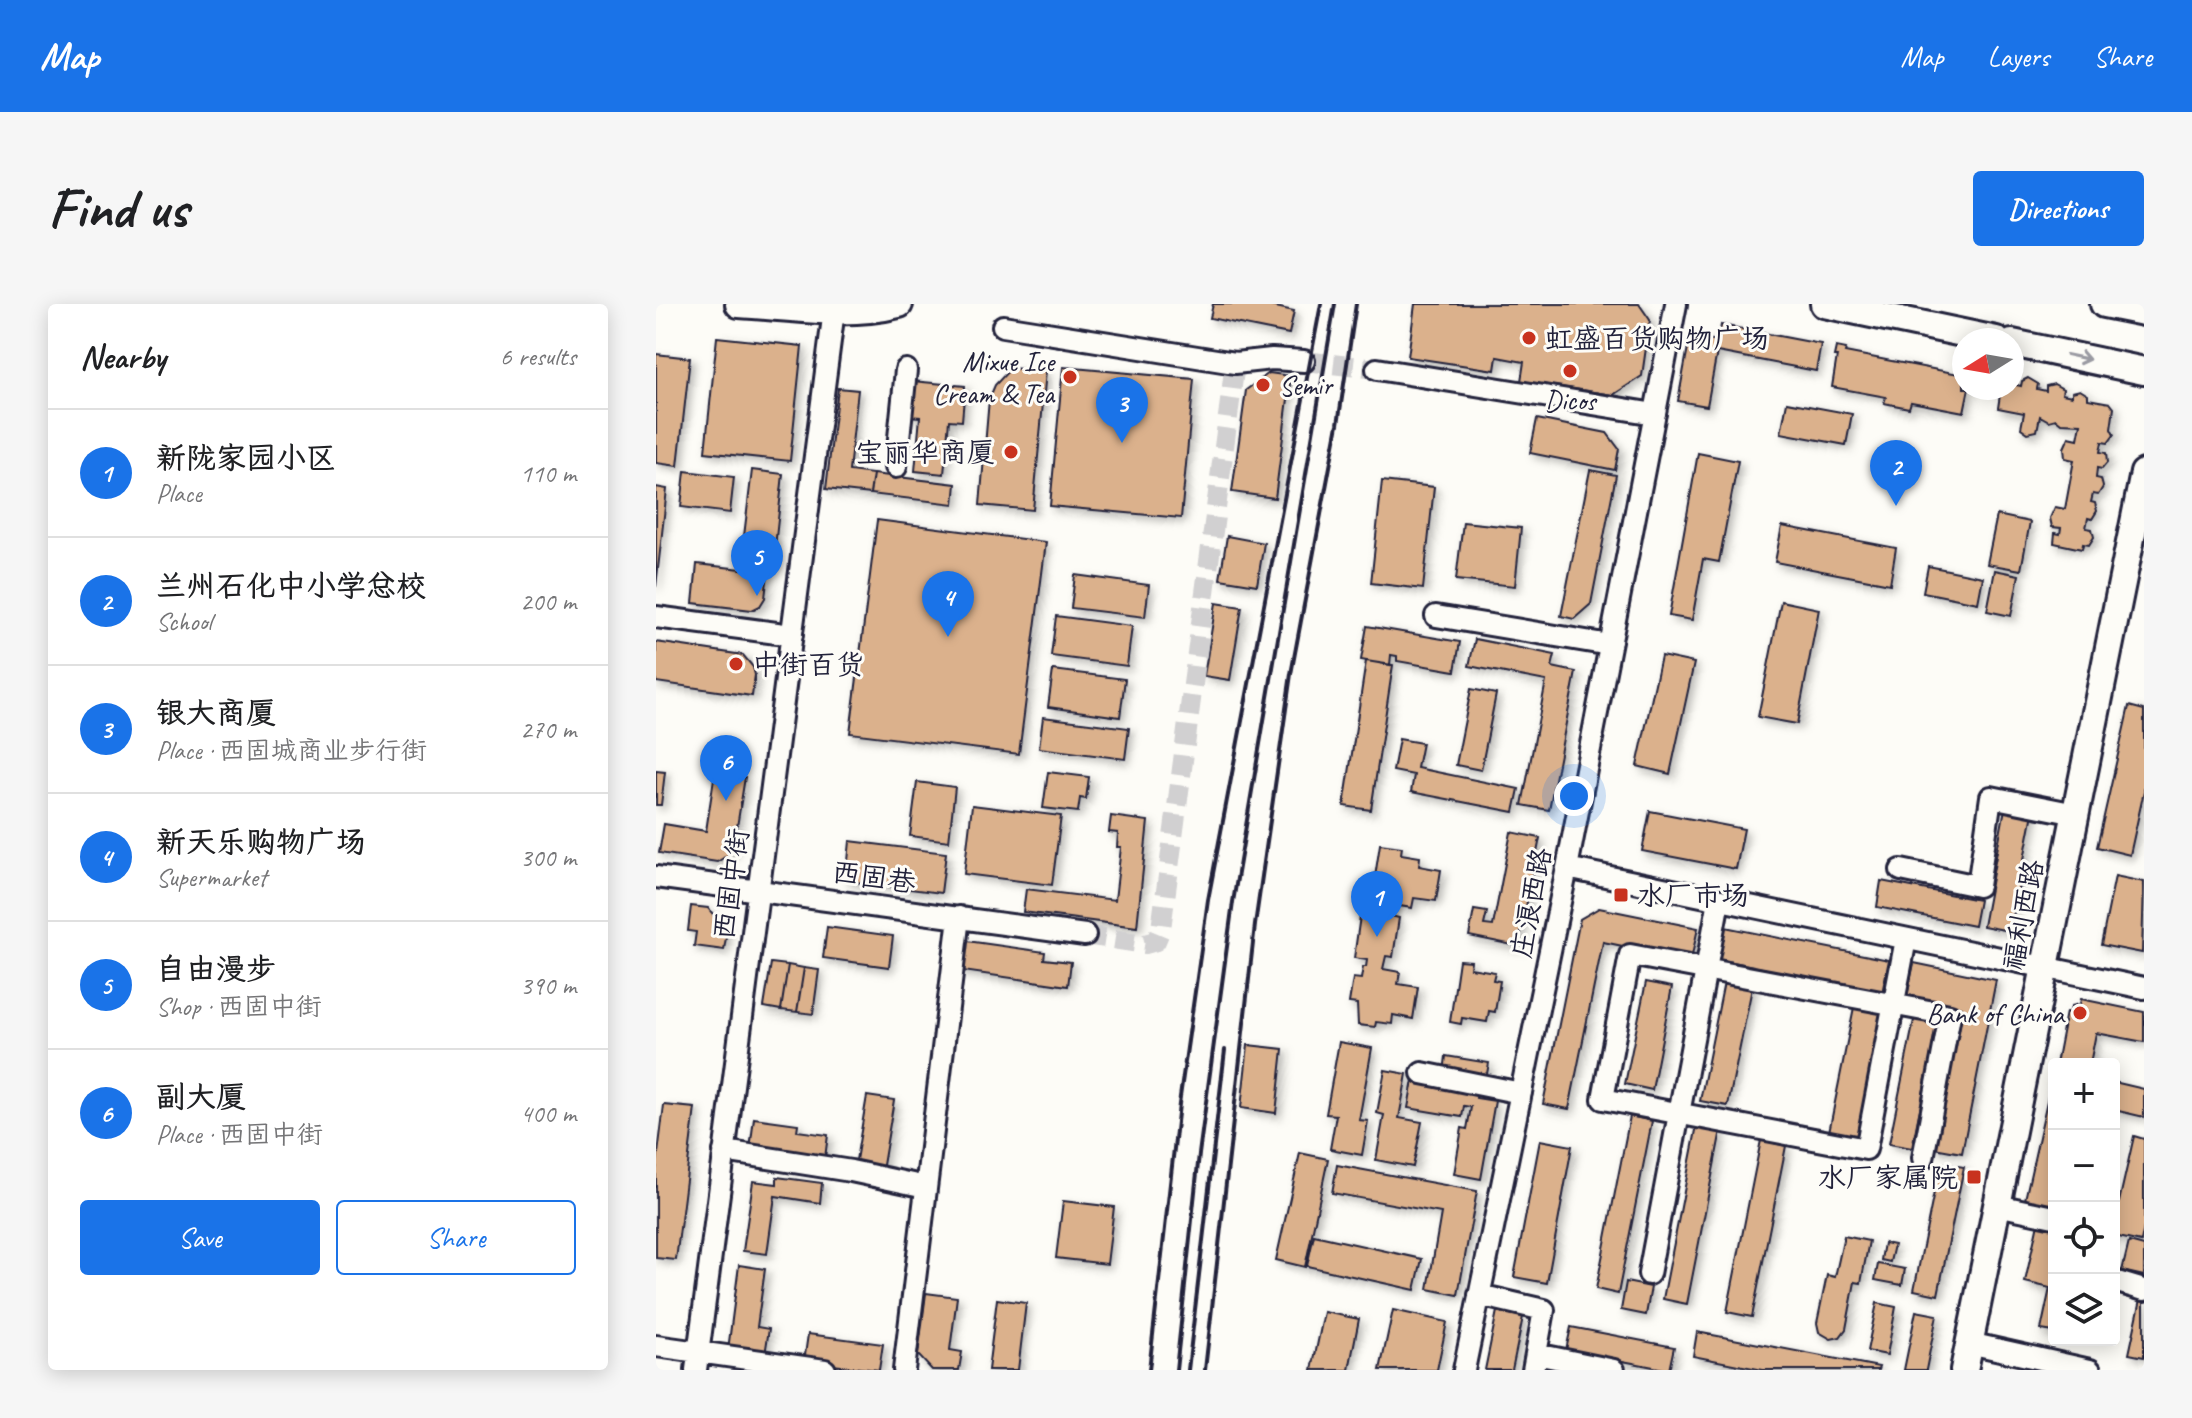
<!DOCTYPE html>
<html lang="en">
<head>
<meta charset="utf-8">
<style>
  :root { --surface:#fff; --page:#f6f6f6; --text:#202124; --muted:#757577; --line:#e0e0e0; --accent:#1a73e8 }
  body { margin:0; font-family:Caveat,"LXGW WenKai TC",sans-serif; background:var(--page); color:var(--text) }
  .controls { position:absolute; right:24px; bottom:24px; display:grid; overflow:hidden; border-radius:8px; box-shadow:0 4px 20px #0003 }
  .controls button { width:72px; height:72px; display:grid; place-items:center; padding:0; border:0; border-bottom:2px solid var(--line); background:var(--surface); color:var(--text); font:40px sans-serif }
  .compass { position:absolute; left:1296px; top:24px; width:72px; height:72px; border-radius:50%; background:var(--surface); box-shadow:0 4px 20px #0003; rotate:259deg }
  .you { position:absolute; left:918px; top:492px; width:28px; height:28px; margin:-20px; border:6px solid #fff; border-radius:50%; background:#1a73e8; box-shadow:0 0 0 12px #1a73e833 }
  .badge { display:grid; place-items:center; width:52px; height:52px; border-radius:50%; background:var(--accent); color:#fff; font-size:26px; font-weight:700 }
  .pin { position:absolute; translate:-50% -66px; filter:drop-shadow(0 2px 4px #0008) }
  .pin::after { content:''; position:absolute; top:42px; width:28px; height:24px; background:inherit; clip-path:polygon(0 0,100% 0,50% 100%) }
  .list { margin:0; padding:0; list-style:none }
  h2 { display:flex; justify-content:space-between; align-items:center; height:104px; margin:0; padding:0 32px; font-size:34px }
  h2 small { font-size:26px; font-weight:400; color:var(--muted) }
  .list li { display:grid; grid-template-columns:52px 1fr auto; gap:24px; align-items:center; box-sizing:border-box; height:128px; padding:0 32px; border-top:2px solid var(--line) }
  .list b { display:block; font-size:30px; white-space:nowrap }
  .list p { margin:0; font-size:26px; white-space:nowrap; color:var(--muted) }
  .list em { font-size:26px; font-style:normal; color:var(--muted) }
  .actions { display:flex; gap:16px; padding:24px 32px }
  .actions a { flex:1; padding:18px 0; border:2px solid var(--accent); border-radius:8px; text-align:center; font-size:28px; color:var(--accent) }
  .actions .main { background:var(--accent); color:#fff }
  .icon { flex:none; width:44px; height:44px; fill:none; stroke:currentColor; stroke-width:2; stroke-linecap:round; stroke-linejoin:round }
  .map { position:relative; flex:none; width:1488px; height:1066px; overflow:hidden; border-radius:8px }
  header { display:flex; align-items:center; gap:48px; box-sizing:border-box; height:112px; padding:0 40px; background:var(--accent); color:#fff }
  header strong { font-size:38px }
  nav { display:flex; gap:44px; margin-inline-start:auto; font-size:28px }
  .intro { display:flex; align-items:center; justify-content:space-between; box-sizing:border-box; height:192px; padding:0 48px }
  h1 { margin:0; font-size:56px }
  .button { padding:20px 36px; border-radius:8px; background:var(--accent); color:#fff; font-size:28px; font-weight:700 }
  main { display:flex; gap:48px; padding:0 48px }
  aside { flex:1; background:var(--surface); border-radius:8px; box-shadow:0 4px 20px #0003 }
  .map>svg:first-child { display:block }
  .building { fill:#dbb18c; stroke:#22223b; stroke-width:2; filter:url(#shadow) }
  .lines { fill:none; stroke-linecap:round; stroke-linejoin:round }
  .minor-tunnel { stroke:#d1d0d1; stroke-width:20; stroke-dasharray:20 10; stroke-linecap:butt }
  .minor-casing { stroke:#22223b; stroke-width:26 }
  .major-casing { stroke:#22223b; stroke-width:32 }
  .minor { stroke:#fdfcf7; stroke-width:20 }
  .major { stroke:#fdfcf7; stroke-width:26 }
  .rail { stroke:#22223b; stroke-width:4 }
  .oneway { stroke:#9a9aa2 }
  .poi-dot { fill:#c8321e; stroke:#fdfcf7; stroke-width:3 }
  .labels { text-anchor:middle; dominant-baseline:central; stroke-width:6; stroke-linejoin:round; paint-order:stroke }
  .poi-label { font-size:28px; fill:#22223b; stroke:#fdfcf7; text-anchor:start }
  .street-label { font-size:28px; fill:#22223b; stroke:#fdfcf7 }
</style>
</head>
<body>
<header>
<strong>Map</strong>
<nav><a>Map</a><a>Layers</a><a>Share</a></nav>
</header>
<div class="intro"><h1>Find us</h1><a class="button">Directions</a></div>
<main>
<aside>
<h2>Nearby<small>6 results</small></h2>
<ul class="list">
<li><span class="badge">1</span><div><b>新陇家园小区</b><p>Place</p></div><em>110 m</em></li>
<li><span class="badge">2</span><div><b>兰州石化中小学总校</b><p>School</p></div><em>200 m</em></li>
<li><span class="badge">3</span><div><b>银大商厦</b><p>Place · 西固城商业步行街</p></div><em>270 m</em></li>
<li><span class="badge">4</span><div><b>新天乐购物广场</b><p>Supermarket</p></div><em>300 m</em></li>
<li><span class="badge">5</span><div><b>自由漫步</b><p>Shop · 西固中街</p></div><em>390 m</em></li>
<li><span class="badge">6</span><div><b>副大厦</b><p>Place · 西固中街</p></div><em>400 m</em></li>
</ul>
<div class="actions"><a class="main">Save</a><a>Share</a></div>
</aside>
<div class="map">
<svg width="1488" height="1066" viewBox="0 0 1488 1066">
  <defs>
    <filter id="shadow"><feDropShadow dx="4" dy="4" stdDeviation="4" flood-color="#0004"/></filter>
  </defs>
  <rect width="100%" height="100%" fill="#fdfcf7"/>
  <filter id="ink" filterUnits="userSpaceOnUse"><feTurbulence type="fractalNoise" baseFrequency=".0125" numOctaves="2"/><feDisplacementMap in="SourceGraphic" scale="16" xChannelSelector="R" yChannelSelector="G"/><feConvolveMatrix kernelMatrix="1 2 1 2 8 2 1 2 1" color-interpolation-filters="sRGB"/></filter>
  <g filter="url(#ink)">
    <path class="building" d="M 557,0 L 606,0 L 638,7 L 633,30 L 554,14 Z
      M 759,0 L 983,0 L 994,16 L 986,72 L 957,91 L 865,77 L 868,58 L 841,53 L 839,66 L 752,53 Z
      M 1065,21 L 1165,40 L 1160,67 L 1061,48 L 1051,102 L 1022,97 L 1034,32 L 1062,37 Z
      M 61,33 L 146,42 L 134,157 L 49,148 Z
      M 1180,43 L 1190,45 L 1189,48 L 1308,71 L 1308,84 L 1313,84 L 1308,108 L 1255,98 L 1253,104 L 1228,99 L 1230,93 L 1176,83 L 1181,52 L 1178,52 Z
      M 0,50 L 34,54 L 22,162 L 0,159 Z
      M 407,63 L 538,75 L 525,214 L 394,202 Z
      M 355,64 L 390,67 L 377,206 L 324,201 L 333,95 L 339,81 Z
      M 613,69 L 635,72 L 619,194 L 576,188 L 590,86 Z
      M 1372,74 L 1382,80 L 1381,85 L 1390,87 L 1390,82 L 1398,80 L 1407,85 L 1406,90 L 1416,92 L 1416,88 L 1424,86 L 1432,91 L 1432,95 L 1454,99 L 1458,104 L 1455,125 L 1458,131 L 1452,139 L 1446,138 L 1444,148 L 1450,149 L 1451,159 L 1446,165 L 1441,164 L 1440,174 L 1445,175 L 1447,183 L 1442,191 L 1437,190 L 1435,198 L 1439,199 L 1441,207 L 1436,215 L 1432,214 L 1430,224 L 1436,225 L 1438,233 L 1433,241 L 1427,240 L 1426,245 L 1398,239 L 1399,229 L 1404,230 L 1405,224 L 1396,223 L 1394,214 L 1399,203 L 1409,205 L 1418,156 L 1409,154 L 1408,144 L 1413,133 L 1422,135 L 1425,120 L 1405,119 L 1400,115 L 1393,117 L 1384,112 L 1381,127 L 1372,129 L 1365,124 L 1368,109 L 1342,104 L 1345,84 L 1356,84 L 1356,80 L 1365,82 L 1366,77 Z
      M 256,77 L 309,82 L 306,117 L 293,116 L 288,170 L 259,167 L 264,113 L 253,112 Z
      M 182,84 L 202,86 L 193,167 L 217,170 L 214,190 L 170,185 Z
      M 1131,98 L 1196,110 L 1190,141 L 1125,129 Z
      M 881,115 L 951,129 L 963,145 L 959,166 L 874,149 Z
      M 1042,149 L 1082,157 L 1063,258 L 1047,255 L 1036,316 L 1013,312 Z
      M 96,166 L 127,170 L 117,261 L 85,257 Z
      M 934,166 L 960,171 L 935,300 L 918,315 L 905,312 Z
      M 29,167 L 78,173 L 74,209 L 25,203 Z
      M 217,170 L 300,180 L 298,200 L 214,190 Z
      M 726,177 L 778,183 L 767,285 L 715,279 Z
      M 0,183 L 11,185 L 0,283 Z
      M 1341,211 L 1374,218 L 1365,266 L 1331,260 Z
      M 221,216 L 390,238 L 363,450 L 194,429 Z
      M 807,218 L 865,224 L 859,282 L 800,276 Z
      M 1126,222 L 1240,244 L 1234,280 L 1119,258 Z
      M 571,232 L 608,239 L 601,281 L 564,275 Z
      M 41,260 L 112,268 L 109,294 L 104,302 L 96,306 L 37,299 Z
      M 1272,262 L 1327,273 L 1322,299 L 1267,288 Z
      M 1339,266 L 1363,271 L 1355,312 L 1331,307 Z
      M 419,271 L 493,281 L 489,313 L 415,304 Z
      M 1125,297 L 1163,305 L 1141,420 L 1102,413 Z
      M 560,299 L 586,303 L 574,376 L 548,372 Z
      M 400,312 L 476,322 L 471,362 L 395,352 Z
      M 711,322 L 804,338 L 799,367 L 741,357 L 741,352 L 735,351 L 734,361 L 705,356 Z
      M 819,335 L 899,351 L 896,363 L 920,368 L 893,506 L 866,501 L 890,377 L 813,362 Z
      M 0,338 L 87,351 L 97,363 L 99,371 L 96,392 L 0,378 Z
      M 1005,352 L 1038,359 L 1014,470 L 981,462 Z
      M 710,357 L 737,361 L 715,506 L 688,502 Z
      M 397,366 L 469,375 L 464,413 L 392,403 Z
      M 815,385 L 840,390 L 825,466 L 800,461 Z
      M 1473,402 L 1488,406 L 1488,487 L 1474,551 L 1441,543 Z
      M 387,413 L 473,424 L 469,455 L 383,444 Z
      M 743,435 L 766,439 L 761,464 L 863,485 L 858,508 L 755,488 L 758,471 L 737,467 Z
      M 0,467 L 9,468 L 5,501 L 0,501 Z
      M 59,468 L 89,473 L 77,548 L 61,558 L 3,549 L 8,520 L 50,527 Z
      M 392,468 L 433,473 L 430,495 L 424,494 L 422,508 L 387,504 Z
      M 261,478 L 299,483 L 293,537 L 254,532 Z
      M 1350,499 L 1378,504 L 1354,627 L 1327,622 Z
      M 316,501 L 405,512 L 396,581 L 308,570 Z
      M 994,507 L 1088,525 L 1080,565 L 986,547 Z
      M 455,512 L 492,517 L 481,623 L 367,608 L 370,585 L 459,596 L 465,543 L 461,543 L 462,529 L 453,528 Z
      M 855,528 L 884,534 L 862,642 L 813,632 L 818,606 L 831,608 L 828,621 L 837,622 Z
      M 194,537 L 290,549 L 285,589 L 190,577 Z
      M 724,540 L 746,543 L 745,550 L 764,553 L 763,562 L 785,566 L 780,597 L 758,594 L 756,604 L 737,601 L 735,612 L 743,614 L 737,653 L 730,652 L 727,665 L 744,668 L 742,680 L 762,683 L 757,715 L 737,711 L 736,720 L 720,718 L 719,723 L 702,721 L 701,700 L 693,699 L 697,674 L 705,675 L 707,663 L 710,663 L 711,656 L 698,654 L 706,598 L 715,599 Z
      M 1459,572 L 1488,578 L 1486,649 L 1445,641 Z
      M 1225,577 L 1323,596 L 1318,622 L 1221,603 Z
      M 35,602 L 52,604 L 71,627 L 68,646 L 38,642 L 40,628 L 32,627 Z
      M 943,604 L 1042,624 L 1035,656 L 947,638 L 913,805 L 887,800 L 924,615 Z
      M 171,623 L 237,632 L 233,663 L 167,654 Z
      M 1069,623 L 1233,656 L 1226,689 L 1063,655 Z
      M 304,636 L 389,648 L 388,655 L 415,658 L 412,682 L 300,666 Z
      M 803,656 L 815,657 L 814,664 L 839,668 L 837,676 L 844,677 L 839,708 L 833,707 L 831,718 L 806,714 L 805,720 L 794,718 Z
      M 115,659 L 132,661 L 125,706 L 108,703 Z
      M 1258,659 L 1340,676 L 1306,849 L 1278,844 L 1306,703 L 1251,692 Z
      M 132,661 L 148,664 L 141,708 L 125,706 Z
      M 148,664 L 163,666 L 157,710 L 141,708 Z
      M 1069,673 L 1097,679 L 1072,802 L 1044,797 Z
      M 990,678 L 1016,683 L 996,786 L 969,780 Z
      M 1425,695 L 1488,708 L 1488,738 L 1440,729 L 1434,760 L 1400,760 L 1410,708 L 1414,709 L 1415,702 L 1424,700 Z
      M 1198,703 L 1226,709 L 1201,834 L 1173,828 Z
      M 1259,711 L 1282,716 L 1256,844 L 1233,840 Z
      M 683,738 L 716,744 L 703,816 L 712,817 L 706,851 L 674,845 L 680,811 L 670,810 Z
      M 592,741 L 627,745 L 620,809 L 585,804 Z
      M 790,752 L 833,759 L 830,775 L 788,769 Z
      M 729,766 L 751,770 L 743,814 L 766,818 L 757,863 L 720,856 L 728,811 L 721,809 Z
      M 1397,770 L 1398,770 L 1398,907 L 1368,900 Z
      M 757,776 L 821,788 L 820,794 L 839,797 L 825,875 L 798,870 L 806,824 L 811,825 L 815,803 L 808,802 L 806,813 L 752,804 Z
      M 1458,778 L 1488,785 L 1488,813 L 1458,806 Z
      M 211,792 L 238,796 L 226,867 L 199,862 Z
      M 8,801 L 39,804 L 20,956 L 0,954 L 0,866 Z
      M 974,812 L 996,817 L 962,990 L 940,985 Z
      M 98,814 L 142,820 L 141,827 L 172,831 L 169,854 L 94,845 Z
      M 1041,821 L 1065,826 L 1031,1000 L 1007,995 Z
      M 1478,832 L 1488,835 L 1488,923 L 1485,938 L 1458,932 L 1458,920 Z
      M 884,836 L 916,842 L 891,979 L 858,973 Z
      M 1105,836 L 1130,842 L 1096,1013 L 1071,1008 Z
      M 644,849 L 672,855 L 649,963 L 620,956 Z
      M 1284,859 L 1308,863 L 1282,991 L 1258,986 Z
      M 681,861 L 821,887 L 802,991 L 772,985 L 785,909 L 676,889 Z
      M 121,873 L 166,879 L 164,899 L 119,892 L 111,950 L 87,947 L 97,877 L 121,880 Z
      M 407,897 L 458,903 L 451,960 L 400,954 Z
      M 1382,919 L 1398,922 L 1398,1028 L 1385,1026 L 1394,984 L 1369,978 Z
      M 658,931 L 766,955 L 759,986 L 651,962 Z
      M 1188,932 L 1213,937 L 1205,979 L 1199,978 L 1190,1025 L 1184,1033 L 1175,1035 L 1163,1028 L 1161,1019 L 1171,971 L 1179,973 Z
      M 1473,938 L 1488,942 L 1488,972 L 1466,967 Z
      M 1228,939 L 1238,941 L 1234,958 L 1225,956 Z
      M 1222,960 L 1249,965 L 1246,981 L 1219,976 Z
      M 83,961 L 109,965 L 101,1023 L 113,1025 L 109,1051 L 72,1046 Z
      M 970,978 L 995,983 L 990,1011 L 965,1006 Z
      M 270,989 L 301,993 L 294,1046 L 306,1048 L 303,1066 L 276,1066 L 262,1051 Z
      M 341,995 L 370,999 L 362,1066 L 332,1066 Z
      M 1485,995 L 1488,995 L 1488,1053 L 1473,1050 Z
      M 1221,999 L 1240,1003 L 1231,1051 L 1211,1047 Z
      M 737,1006 L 791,1018 L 781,1066 L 724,1066 Z
      M 841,1007 L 867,1013 L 856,1066 L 829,1066 Z
      M 1260,1007 L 1281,1011 L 1270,1066 L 1248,1066 Z
      M 668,1008 L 703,1015 L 693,1066 L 656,1066 Z
      M 915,1023 L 1018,1043 L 1013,1066 L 910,1046 Z
      M 1041,1028 L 1223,1063 L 1222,1066 L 1107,1066 L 1037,1052 Z
      M 152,1030 L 227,1040 L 223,1066 L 148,1058 Z"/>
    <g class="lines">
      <path class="minor-tunnel" d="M 648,57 L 721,65
        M 429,631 L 489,640 L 500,637 L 505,625 L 579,59"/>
      <g class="minor-casing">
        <path id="minor" d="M 347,22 L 579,59 L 616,55 L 648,57
          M 721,65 L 999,110
          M 240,163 L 250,66
          M 780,312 L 954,341
          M 0,313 L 136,331
          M 911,564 L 1488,684
          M 1245,566 L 1322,582 L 1335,493 L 1420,510
          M 0,573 L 429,631
          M 1250,635 L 1210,845 L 947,795 L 974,651 C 1080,671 1187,691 1294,711 L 1267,854
          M 766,769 L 865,789
          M 68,847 L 195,867 L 270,883
          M 1341,901 L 1398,913
          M 993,970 L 1063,596
          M 1458,977 L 1488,986
          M 823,991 L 888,1006 L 877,1066
          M 1313,1039 L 1434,1066
          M 0,1042 L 169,1066
          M 880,1050 L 958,1066
          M 40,1066 L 178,6
          M 248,1066 L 303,613
          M 808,1066 L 911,564 L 1020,0"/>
      </g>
      <g class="major-casing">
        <path id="major" d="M 83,0 C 135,3 192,13 243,0
          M 1168,0 L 1340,36
          M 1448,0 L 1488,8
          M 1356,39 L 1488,67
          M 1308,1066 L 1488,169"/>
      </g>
      <use href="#minor" class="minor"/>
      <use href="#major" class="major"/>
      <path class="rail" d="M 493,1066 L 523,800 L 552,596 L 665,0
        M 520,1066 L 543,850 L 577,598 L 679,0
        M 532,1066 L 569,746
        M 549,1066 L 599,621 L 635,370 L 682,120 L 700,0"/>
    </g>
    <defs><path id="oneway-shaft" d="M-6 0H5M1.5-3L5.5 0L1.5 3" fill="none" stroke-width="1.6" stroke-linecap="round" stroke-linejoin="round" transform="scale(2)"/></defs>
    <use class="oneway" href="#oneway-shaft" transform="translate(1422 53) rotate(12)"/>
  </g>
  <g class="poi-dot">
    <circle cx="873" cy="34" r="8"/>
    <circle cx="914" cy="67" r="8"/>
    <circle cx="414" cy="73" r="8"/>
    <circle cx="607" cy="81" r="8"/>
    <circle cx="355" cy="148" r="8"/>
    <circle cx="80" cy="360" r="8"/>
    <rect x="957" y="583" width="16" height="16" rx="4"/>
    <circle cx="1424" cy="709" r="8"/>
    <rect x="1310" y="865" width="16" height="16" rx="4"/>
  </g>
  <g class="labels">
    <g class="poi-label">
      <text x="889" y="34">虹盛百货购物广场</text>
      <text x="398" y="57" text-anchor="end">Mixue Ice<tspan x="398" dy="32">Cream &amp; Tea</tspan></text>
      <text x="623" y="81">Semir</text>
      <text x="914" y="96" text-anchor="middle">Dicos</text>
      <text x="339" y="148" text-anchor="end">宝丽华商厦</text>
      <text x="96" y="360">中街百货</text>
      <text x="981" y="591">水厂市场</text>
      <text x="1408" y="709" text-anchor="end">Bank of China</text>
      <text x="1302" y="873" text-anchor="end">水厂家属院</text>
    </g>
    <g class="street-label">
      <text transform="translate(218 573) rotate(8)">西固巷</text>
      <text transform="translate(75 580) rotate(-82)">西固中街</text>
      <text transform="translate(875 599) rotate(-79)">庄浪西路</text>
      <text transform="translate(1367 611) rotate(-79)">福利西路</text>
    </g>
  </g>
</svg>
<div class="controls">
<button>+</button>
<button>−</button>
<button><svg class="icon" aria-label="locate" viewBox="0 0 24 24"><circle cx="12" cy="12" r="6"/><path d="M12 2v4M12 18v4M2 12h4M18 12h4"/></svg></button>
<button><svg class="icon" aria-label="layers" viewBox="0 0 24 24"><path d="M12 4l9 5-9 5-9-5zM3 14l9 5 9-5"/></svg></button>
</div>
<svg class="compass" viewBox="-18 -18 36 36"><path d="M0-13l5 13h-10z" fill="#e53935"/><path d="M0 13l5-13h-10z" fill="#757577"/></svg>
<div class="you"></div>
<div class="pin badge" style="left:721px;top:633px">1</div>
<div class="pin badge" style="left:1240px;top:202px">2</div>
<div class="pin badge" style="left:466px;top:139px">3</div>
<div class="pin badge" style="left:292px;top:333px">4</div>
<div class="pin badge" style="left:101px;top:292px">5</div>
<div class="pin badge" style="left:70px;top:497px">6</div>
</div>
</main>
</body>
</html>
